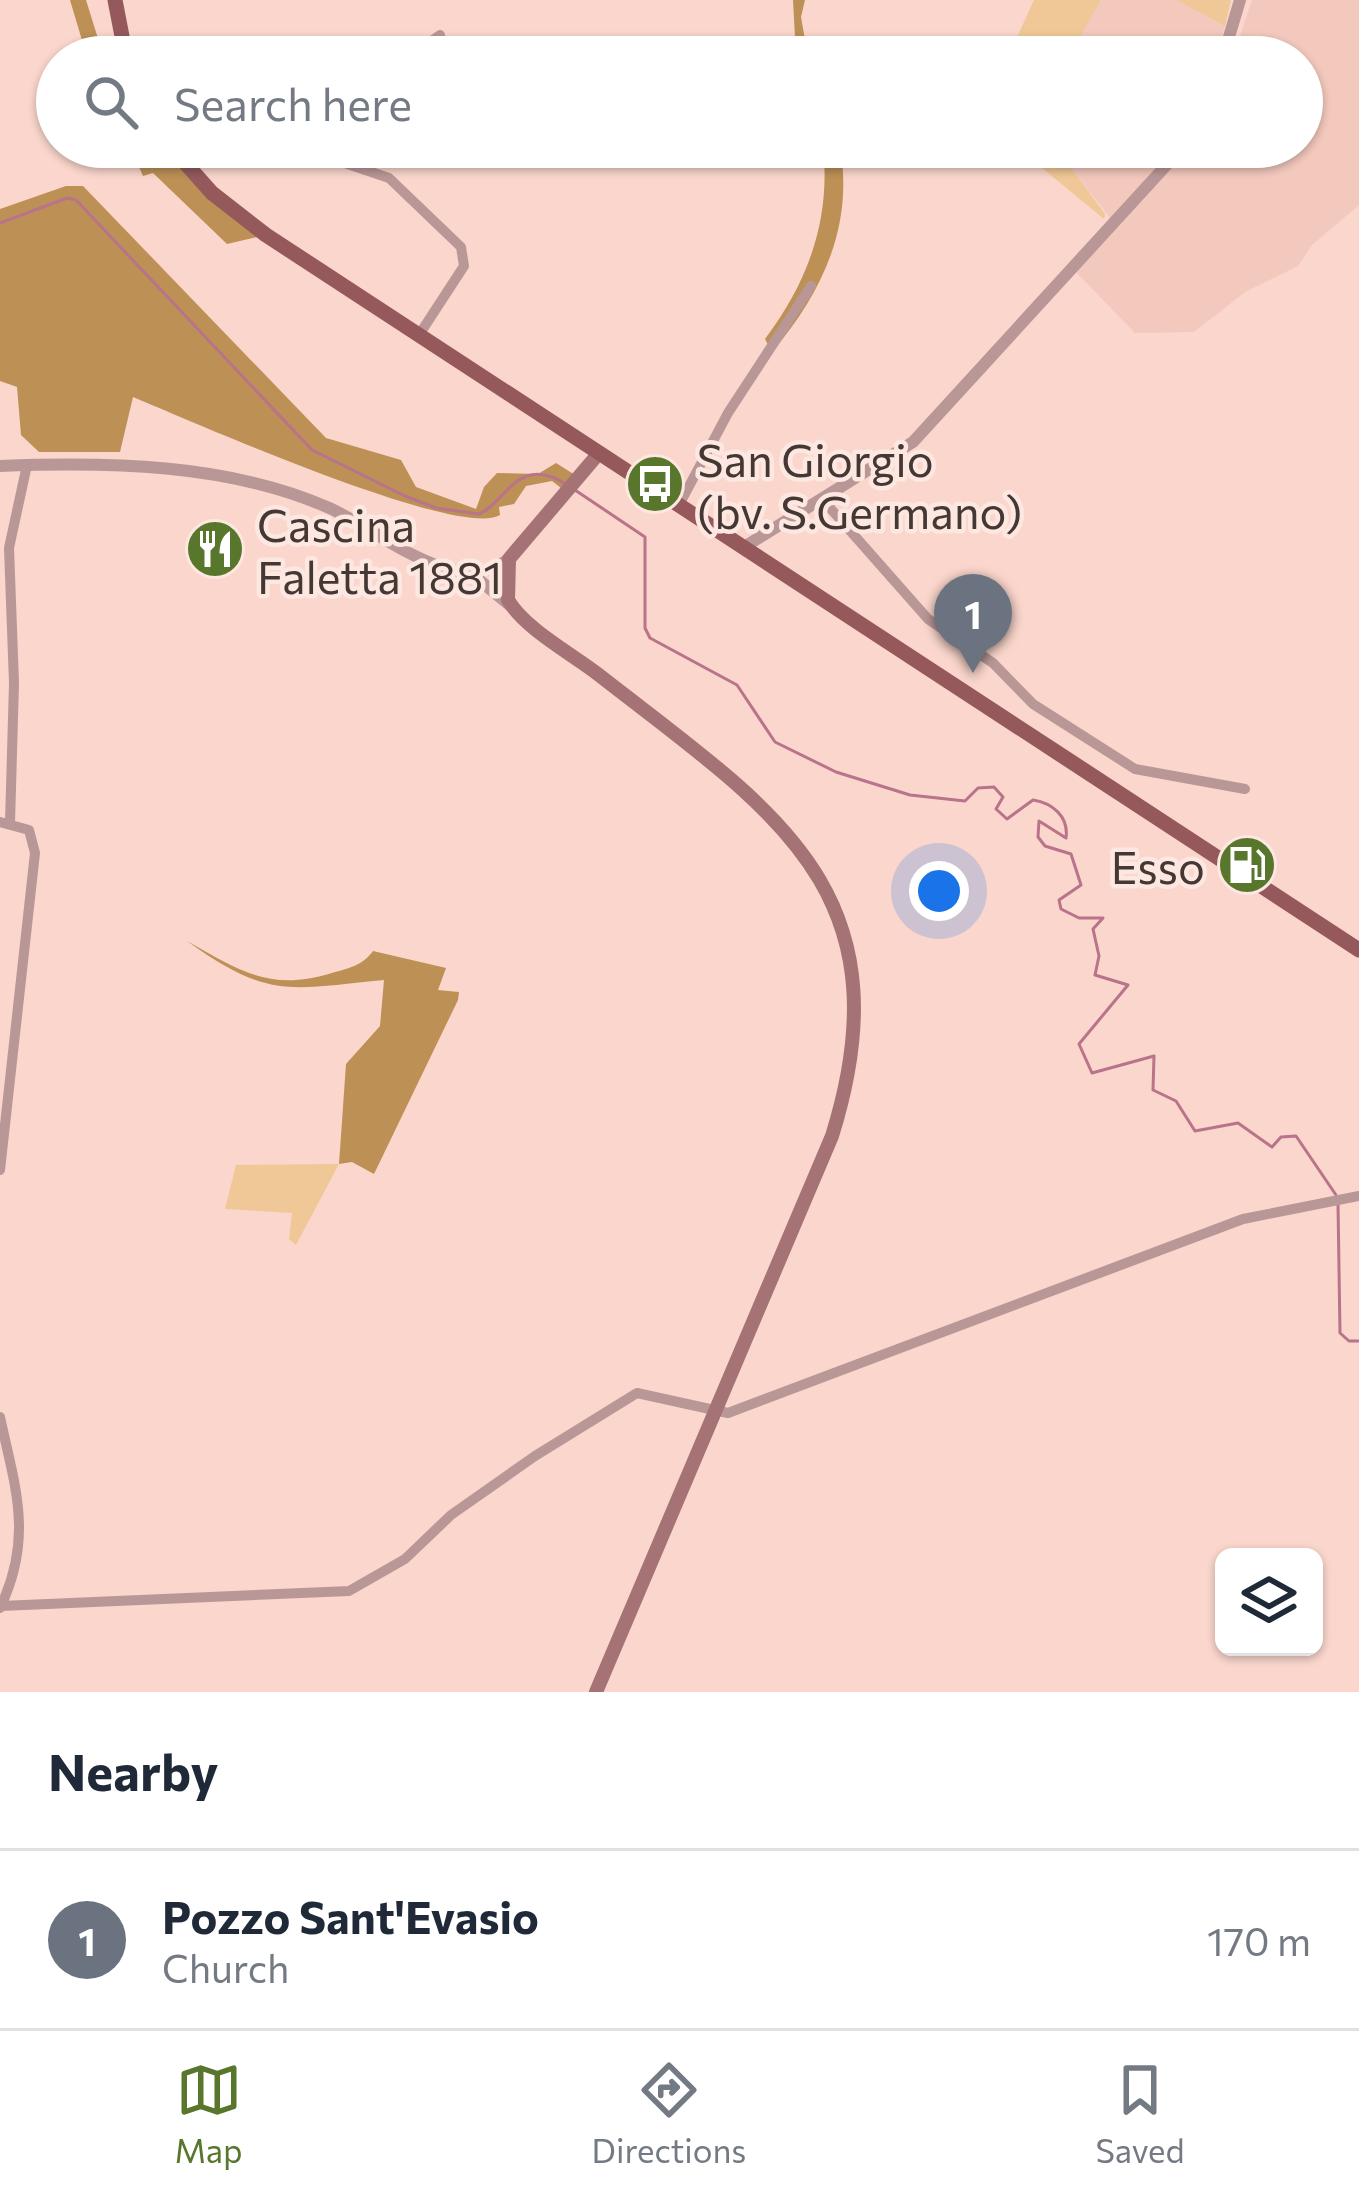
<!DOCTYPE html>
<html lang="en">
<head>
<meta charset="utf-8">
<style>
  :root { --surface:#fff; --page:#f6f6f7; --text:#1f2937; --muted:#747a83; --line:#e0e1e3; --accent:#58762c }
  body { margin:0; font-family:Commissioner,sans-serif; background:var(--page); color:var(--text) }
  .controls { position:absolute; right:36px; bottom:36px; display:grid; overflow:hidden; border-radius:18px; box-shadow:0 3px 9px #0004 }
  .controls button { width:108px; height:108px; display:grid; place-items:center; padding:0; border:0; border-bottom:3px solid var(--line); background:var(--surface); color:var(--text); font:60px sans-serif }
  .you { position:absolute; left:939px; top:891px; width:42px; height:42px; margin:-30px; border:9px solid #fff; border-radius:50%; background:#1a73e8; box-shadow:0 0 0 18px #1a73e833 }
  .badge { display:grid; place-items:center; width:78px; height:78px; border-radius:50%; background:var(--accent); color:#fff; font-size:39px; font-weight:700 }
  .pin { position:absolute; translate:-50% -99px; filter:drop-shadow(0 3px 6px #0008) }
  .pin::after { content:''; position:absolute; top:63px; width:42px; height:36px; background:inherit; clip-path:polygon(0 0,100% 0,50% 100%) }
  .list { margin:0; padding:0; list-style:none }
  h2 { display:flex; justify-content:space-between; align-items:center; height:156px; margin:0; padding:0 48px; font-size:51px }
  h2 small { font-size:39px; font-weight:400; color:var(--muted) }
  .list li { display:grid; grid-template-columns:78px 1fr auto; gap:36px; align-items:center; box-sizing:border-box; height:180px; padding:0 48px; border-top:3px solid var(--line) }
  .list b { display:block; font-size:45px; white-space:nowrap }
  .list p { margin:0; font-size:39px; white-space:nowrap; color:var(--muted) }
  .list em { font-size:39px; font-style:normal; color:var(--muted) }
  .icon { flex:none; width:66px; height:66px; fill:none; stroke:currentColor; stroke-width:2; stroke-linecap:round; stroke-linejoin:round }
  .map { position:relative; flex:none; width:1359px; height:1692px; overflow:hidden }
  .search { position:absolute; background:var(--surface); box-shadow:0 3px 9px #0004; left:36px; right:36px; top:36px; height:132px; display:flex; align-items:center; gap:30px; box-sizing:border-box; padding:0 42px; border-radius:66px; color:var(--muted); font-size:45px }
  .sheet { height:336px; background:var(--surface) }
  nav { display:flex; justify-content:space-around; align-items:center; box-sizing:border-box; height:168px; border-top:3px solid var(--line); background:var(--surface); font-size:33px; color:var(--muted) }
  nav a { display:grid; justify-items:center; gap:6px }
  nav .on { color:var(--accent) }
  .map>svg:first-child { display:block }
  .built { fill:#f3c8bd }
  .green { fill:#f0c897 }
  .forest { fill:#bd9056 }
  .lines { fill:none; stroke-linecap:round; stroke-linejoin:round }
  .stream { stroke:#b9738a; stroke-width:3 }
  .minor { stroke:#ba9797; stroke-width:10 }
  .tertiary { stroke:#ba9797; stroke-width:12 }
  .secondary { stroke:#a57375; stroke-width:14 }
  .primary { stroke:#95595c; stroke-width:15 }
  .labels { text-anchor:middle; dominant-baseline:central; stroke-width:9; stroke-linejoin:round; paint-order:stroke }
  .poi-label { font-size:45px; fill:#453733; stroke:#fde7e1; text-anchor:start }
</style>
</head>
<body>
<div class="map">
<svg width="1359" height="1692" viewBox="0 0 1359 1692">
  <rect width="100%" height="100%" fill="#fad6cc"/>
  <path class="built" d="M 1101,0 L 1176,0 L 1225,26 L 1216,57 L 1069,57 Z
    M 1252,0 L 1359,0 L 1359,205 L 1312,245 L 1298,266 L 1245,292 L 1194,332 L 1135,333 L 1076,272 L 1115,227 L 1192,147 L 1302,147 L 1302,57 L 1233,57 Z
    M 1068,147 L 1175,147 L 1111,219 L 1062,157 Z"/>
  <path class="green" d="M 1034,0 L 1101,0 L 1069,57 L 1008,57 Z
    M 1176,0 L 1231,0 L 1225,26 Z
    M 1027,147 L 1068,147 L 1063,157 L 1105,214 L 1104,219 L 1042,168 Z
    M 339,1164 L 296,1245 L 289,1239 L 292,1213 L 225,1209 L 236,1165 Z"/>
  <path class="forest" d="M 70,0 L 86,0 L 100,45 L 124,57 L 87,57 Z
    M 793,0 L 805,0 L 801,17 L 808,57 L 796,57 Z
    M 130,147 L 171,147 L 266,235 L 227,244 L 153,173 L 143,176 Z
    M 823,147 L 840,147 C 854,226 822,293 772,352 L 765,339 C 808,282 831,220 823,147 Z
    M 66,186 L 83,186 L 326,438 L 401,460 L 416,487 L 476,509 L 484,487 L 497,473 L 538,474 L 556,463 L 575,475 L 561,488 L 552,481 L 526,486 L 514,504 L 499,507 L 500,515 C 458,540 189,420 133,397 L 120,452 L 39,452 L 21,435 L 17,387 L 0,381 L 0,209 Z
    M 187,941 C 240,971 270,992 332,973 C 349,968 362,966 373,951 L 446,968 L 438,990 L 459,992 L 458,1000 L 374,1174 L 352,1162 L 339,1164 L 346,1064 L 380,1026 L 384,980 C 289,989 269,1000 187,941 Z"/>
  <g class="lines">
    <path class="stream" d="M 0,223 L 67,198 L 76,200 L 312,450 L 405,496 L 436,508 L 479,514 C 505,504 518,452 567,485
      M 575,490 L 645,537 L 645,628 L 650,638 L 737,685 L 775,742 L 836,772 L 910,795 L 965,801 L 978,788 L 994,787 L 1003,797 L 996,809 L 1007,819 L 1033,800 C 1052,803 1069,816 1066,838 L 1039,821 L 1038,837 L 1045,846 L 1071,854 L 1081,885 L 1059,900 L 1061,909 L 1079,918 L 1103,918 L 1093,929 L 1099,956 L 1095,975 L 1128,985 L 1079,1044 L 1092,1073 L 1154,1056 L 1153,1090 L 1176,1101 L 1195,1131 L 1238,1123 L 1272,1147 L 1281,1137 L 1296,1136 L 1336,1195
      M 1338,1204 L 1340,1333 L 1349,1341 L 1359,1341"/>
    <path class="minor" d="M 408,57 L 440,35
      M 314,147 L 315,153 L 389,178 L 461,247 L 464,266 L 419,335
      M 823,500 L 928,619 L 993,663 L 1033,704 L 1135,769 L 1245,789
      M 679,505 L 728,413 L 811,286
      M 0,822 L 29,830 L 35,853 L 0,1170
      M 10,823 L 14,683 L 9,548 L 27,465
      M 0,1417 C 15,1487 34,1537 0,1608
      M 1,1606 L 349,1591 L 405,1559 L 451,1515 L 535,1456 L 637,1393 L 728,1413 L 1243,1219 L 1359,1196"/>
    <path class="tertiary" d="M 1223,57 L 1240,0
      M 0,466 C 108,462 226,463 327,507 C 379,529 455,601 509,559
      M 744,547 L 913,442 L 1183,147
      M 473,575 L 511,606"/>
    <path class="secondary" d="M 596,1692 L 832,1136 C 909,889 772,810 599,675 C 572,654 525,629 508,600 L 509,559 L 599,453"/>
    <path class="primary" d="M 115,0 L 126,57
      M 171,147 L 212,193 L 266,235 L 1359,950"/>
  </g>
  <defs>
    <g id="bus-disc" transform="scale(3)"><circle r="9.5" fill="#58762c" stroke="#fde7e1"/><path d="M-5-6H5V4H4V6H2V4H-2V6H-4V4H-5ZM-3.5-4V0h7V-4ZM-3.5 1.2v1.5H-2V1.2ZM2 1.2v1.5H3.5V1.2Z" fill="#fff"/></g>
    <g id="restaurant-disc" transform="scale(3)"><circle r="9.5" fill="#58762c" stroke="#fde7e1"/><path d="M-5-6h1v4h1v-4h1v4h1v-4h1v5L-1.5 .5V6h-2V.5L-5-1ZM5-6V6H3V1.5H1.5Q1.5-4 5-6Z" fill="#fff"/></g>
    <g id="fuel-disc" transform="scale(3)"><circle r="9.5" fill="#58762c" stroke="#fde7e1"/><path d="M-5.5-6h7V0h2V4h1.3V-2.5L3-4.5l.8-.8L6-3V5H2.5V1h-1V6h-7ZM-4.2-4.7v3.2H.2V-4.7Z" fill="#fff"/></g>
  </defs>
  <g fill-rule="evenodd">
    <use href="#bus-disc" x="655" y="484"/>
    <use href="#restaurant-disc" x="215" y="549"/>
    <use href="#fuel-disc" x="1247" y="865"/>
  </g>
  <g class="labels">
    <g class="poi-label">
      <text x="697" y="458">San Giorgio<tspan x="697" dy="52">(bv. S.Germano)</tspan></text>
      <text x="257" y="523">Cascina<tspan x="257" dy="52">Faletta 1881</tspan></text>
      <text x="1205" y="865" text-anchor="end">Esso</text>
    </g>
  </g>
</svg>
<div class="controls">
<button><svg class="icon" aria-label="layers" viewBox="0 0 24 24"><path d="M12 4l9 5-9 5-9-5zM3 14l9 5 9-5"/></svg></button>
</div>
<div class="you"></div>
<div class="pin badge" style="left:973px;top:673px;background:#6b7280">1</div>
<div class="search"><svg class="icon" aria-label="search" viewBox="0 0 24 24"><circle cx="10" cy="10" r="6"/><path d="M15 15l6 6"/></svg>Search here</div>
</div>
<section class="sheet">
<h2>Nearby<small></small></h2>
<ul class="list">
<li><span class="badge" style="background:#6b7280">1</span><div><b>Pozzo Sant'Evasio</b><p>Church</p></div><em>170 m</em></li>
</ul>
</section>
<nav>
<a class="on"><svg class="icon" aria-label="map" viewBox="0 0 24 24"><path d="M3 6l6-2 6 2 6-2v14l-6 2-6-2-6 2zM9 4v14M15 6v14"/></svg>Map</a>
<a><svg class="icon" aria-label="directions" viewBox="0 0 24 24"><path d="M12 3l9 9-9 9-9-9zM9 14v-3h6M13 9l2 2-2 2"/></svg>Directions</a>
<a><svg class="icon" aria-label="saved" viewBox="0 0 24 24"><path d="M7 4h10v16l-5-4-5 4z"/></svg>Saved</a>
</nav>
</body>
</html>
